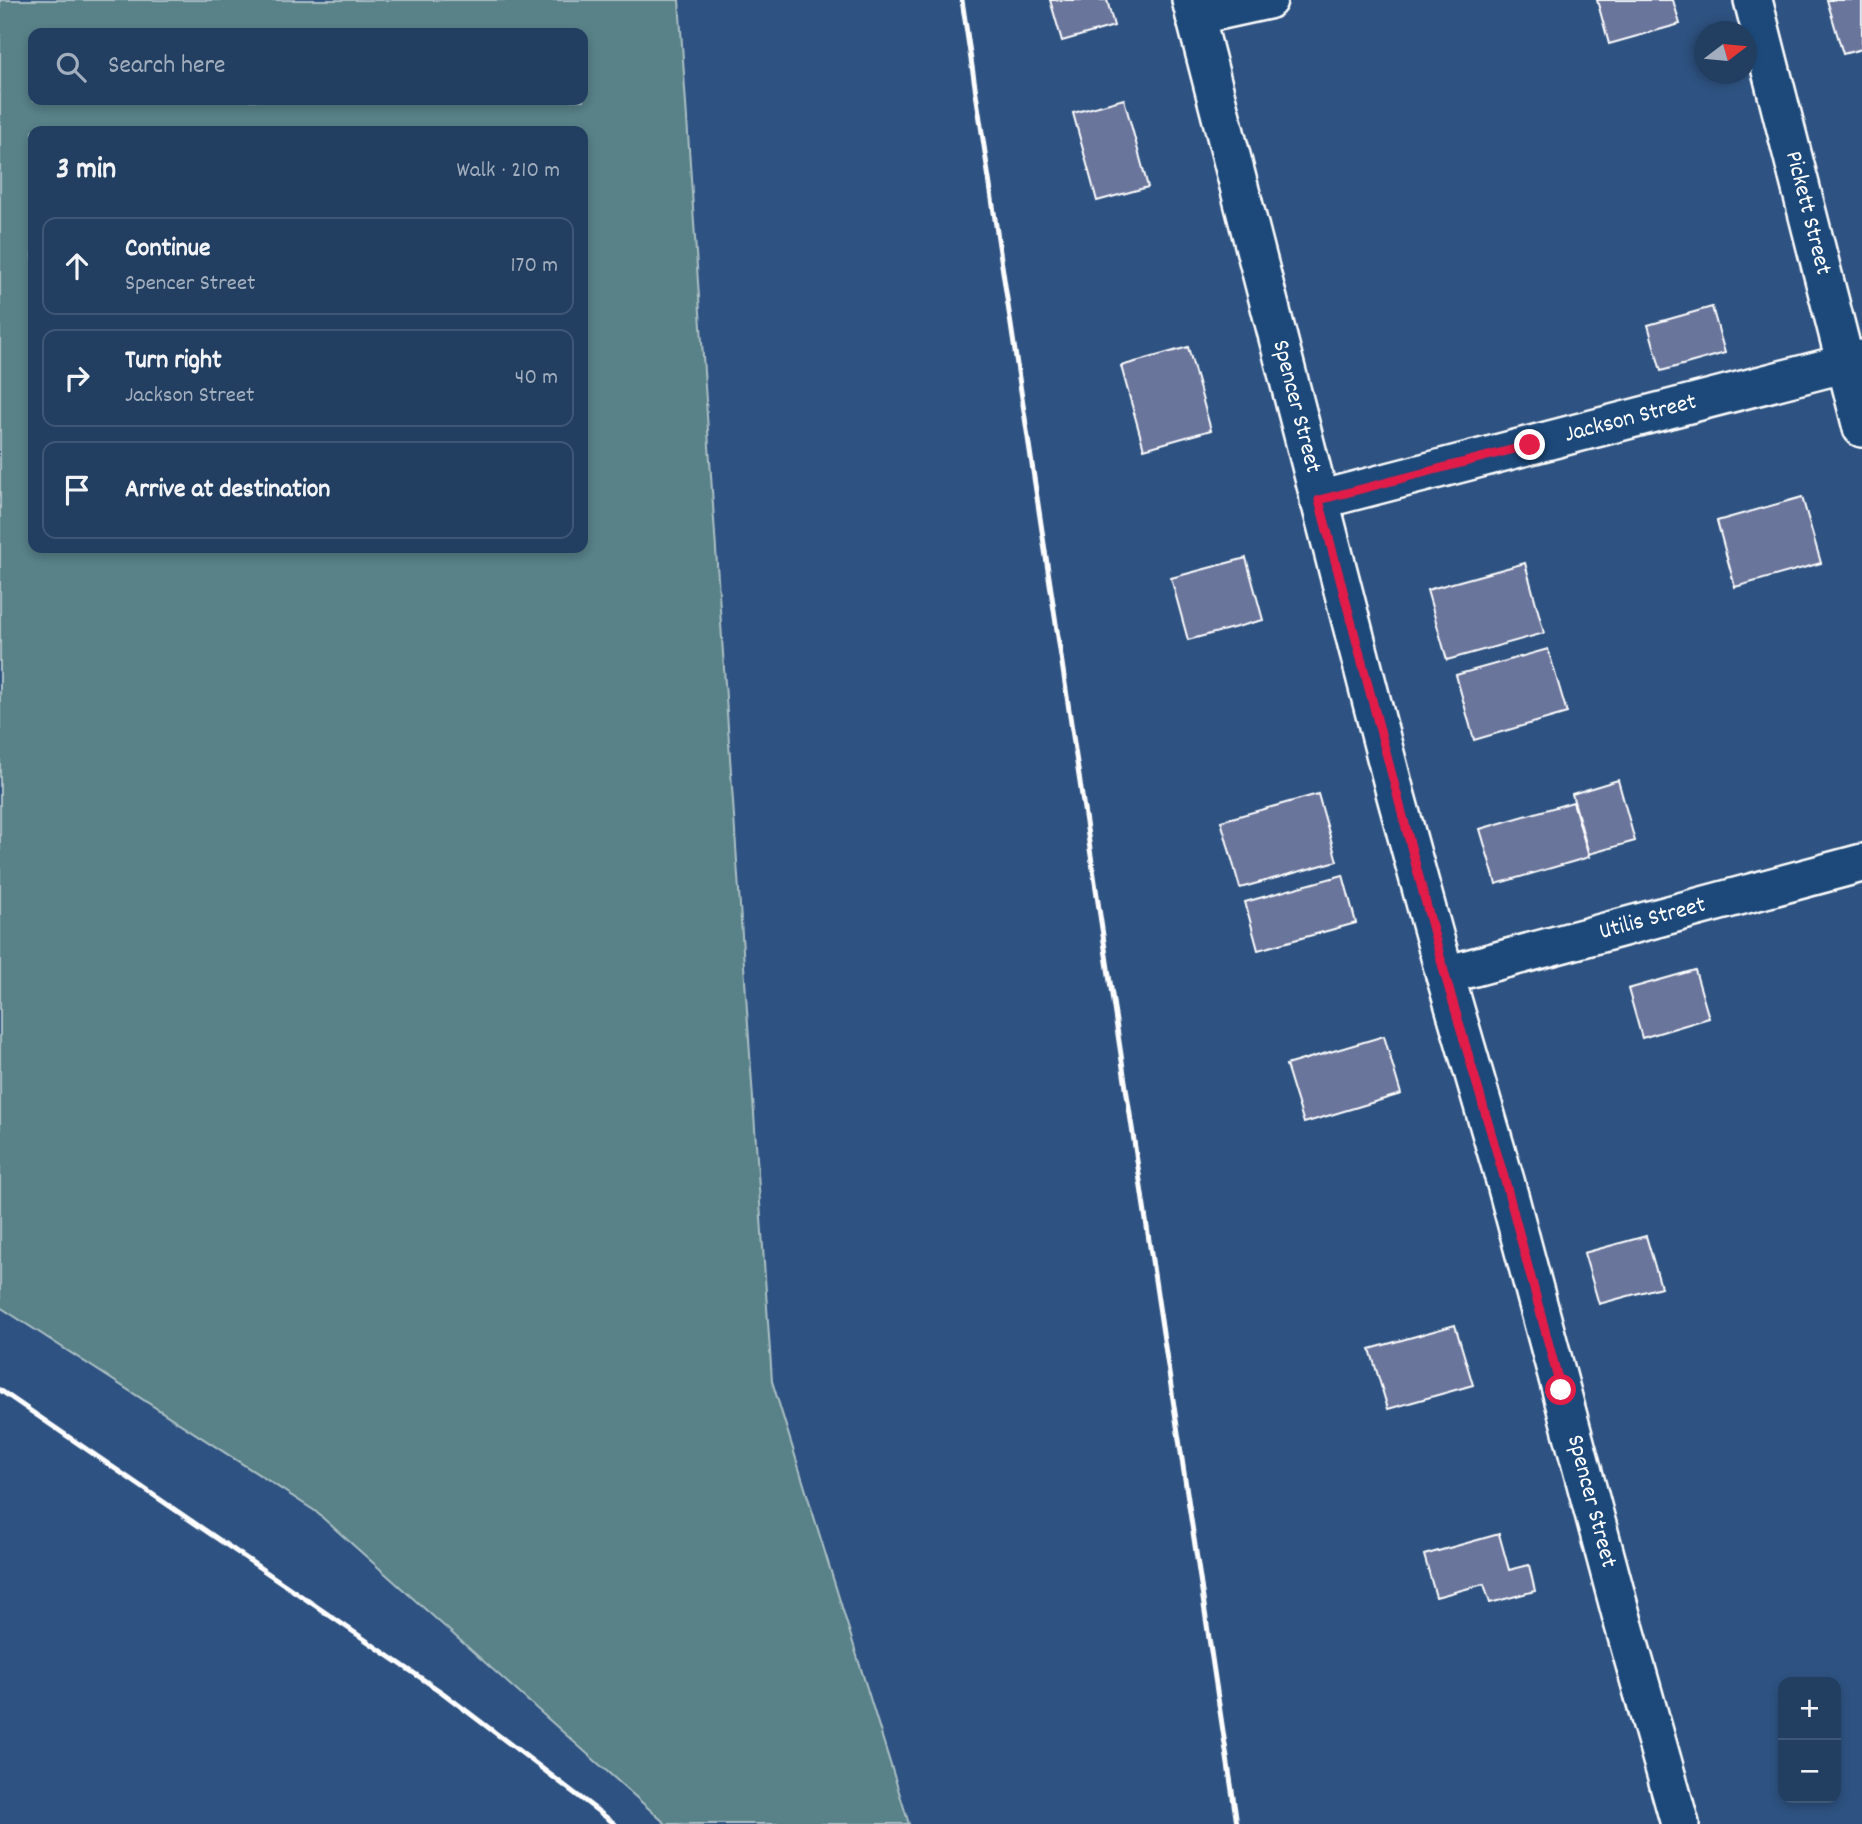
<!DOCTYPE html>
<html lang="en">
<head>
<meta charset="utf-8">
<style>
  :root { --surface:#223e61; --page:#2a4567; --text:#f1f3f6; --muted:#a2aebd; --line:#3f5776 }
  body { margin:0; font-family:Dekko,sans-serif; background:var(--page); color:var(--text) }
  .controls { position:absolute; right:21px; bottom:21px; display:grid; overflow:hidden; border-radius:14px; box-shadow:0 4px 10px #0003 }
  .controls button { width:63px; height:63px; display:grid; place-items:center; padding:0; border:0; border-bottom:2px solid var(--line); background:var(--surface); color:var(--text); font:35px sans-serif }
  .compass { position:absolute; left:1694px; top:21px; width:63px; height:63px; border-radius:50%; background:var(--surface); box-shadow:0 4px 10px #0003; rotate:74deg }
  .stop { position:absolute; width:21px; height:21px; margin:-16px; border:5px solid #e11d48; border-radius:50%; background:#fff }
  .stop.end { background:#e11d48; border-color:#fff; box-shadow:0 2px 7px #0008 }
  .list { margin:0; padding:0; list-style:none }
  h2 { display:flex; justify-content:space-between; align-items:center; height:91px; margin:0; padding:0 28px; font-size:30px }
  h2 small { font-size:23px; font-weight:400; color:var(--muted) }
  .list li { display:grid; grid-template-columns:46px 1fr auto; gap:21px; align-items:center; box-sizing:border-box; height:98px; margin:0 14px 14px; padding:0 14px; border:2px solid var(--line); border-radius:14px }
  .list b { display:block; font-size:26px; white-space:nowrap }
  .list p { margin:0; font-size:23px; white-space:nowrap; color:var(--muted) }
  .list em { font-size:23px; font-style:normal; color:var(--muted) }
  .icon { flex:none; width:38px; height:38px; fill:none; stroke:currentColor; stroke-width:2; stroke-linecap:round; stroke-linejoin:round }
  .map { position:relative; flex:none; width:1862px; height:1824px; overflow:hidden }
  .search { position:absolute; background:var(--surface); box-shadow:0 4px 10px #0003; left:28px; top:28px; width:560px; height:77px; display:flex; align-items:center; gap:18px; box-sizing:border-box; padding:0 24px; border-radius:14px; color:var(--muted); font-size:26px }
  .panel { position:absolute; background:var(--surface); box-shadow:0 4px 10px #0003; left:28px; top:126px; width:560px; height:427px; border-radius:14px }
  .map>svg:first-child { display:block }
  .green { fill:#598188; stroke:#acc0c4; stroke-width:2; fill-rule:evenodd }
  .building { fill:#6a749c; stroke:#fff; stroke-width:2 }
  .lines { fill:none; stroke-linecap:round; stroke-linejoin:round }
  .street-casing { stroke:#fff; stroke-width:42 }
  .street { stroke:#1f4a7a; stroke-width:37 }
  .rail { stroke:#fff; stroke-width:5 }
  .route { stroke:#e11d48; stroke-width:9 }
  .labels { text-anchor:middle; dominant-baseline:central; stroke-width:5; stroke-linejoin:round; paint-order:stroke }
  .street-label { font-size:24px; fill:#fff; stroke:#1f4a7a }
</style>
</head>
<body>
<div class="map">
<svg width="1862" height="1824" viewBox="0 0 1862 1824">
  <rect width="100%" height="100%" fill="#2e5281"/>
  <filter id="ink" filterUnits="userSpaceOnUse"><feTurbulence type="fractalNoise" baseFrequency=".0143" numOctaves="2"/><feDisplacementMap in="SourceGraphic" scale="14" xChannelSelector="R" yChannelSelector="G"/><feConvolveMatrix kernelMatrix="1 2 1 2 8 2 1 2 1" color-interpolation-filters="sRGB"/></filter>
  <g filter="url(#ink)">
    <path class="green" d="M 0,0 L 679,0 L 772,1381 L 909,1824 L 666,1824 L 315,1511 L 0,1307 ZM 33,33 L 583,33 L 583,100 L 33,100 ZM 33,131 L 583,131 L 583,548 L 33,548 Z"/>
    <path class="building" d="M 1050,0 L 1107,0 L 1114,26 L 1062,41 Z
      M 1597,0 L 1673,0 L 1680,24 L 1609,44 Z
      M 1827,0 L 1862,0 L 1862,49 L 1843,54 Z
      M 1124,99 L 1148,187 L 1097,201 L 1073,113 Z
      M 1712,307 L 1725,353 L 1661,371 L 1648,325 Z
      M 1188,347 L 1211,430 L 1144,449 L 1121,366 Z
      M 1802,497 L 1821,563 L 1735,587 L 1717,521 Z
      M 1246,558 L 1263,620 L 1188,640 L 1171,578 Z
      M 1525,563 L 1544,633 L 1447,660 L 1427,590 Z
      M 1548,649 L 1567,713 L 1474,740 L 1456,675 Z
      M 1618,780 L 1635,841 L 1589,854 L 1572,794 Z
      M 1318,794 L 1337,861 L 1240,888 L 1221,821 Z
      M 1573,802 L 1589,857 L 1496,884 L 1480,829 Z
      M 1343,875 L 1356,923 L 1258,950 L 1245,902 Z
      M 1695,970 L 1709,1018 L 1642,1038 L 1628,989 Z
      M 1384,1036 L 1401,1094 L 1304,1123 L 1286,1065 Z
      M 1646,1236 L 1661,1287 L 1599,1304 L 1584,1253 Z
      M 1455,1325 L 1473,1385 L 1388,1409 L 1370,1349 Z
      M 1499,1534 L 1509,1570 L 1529,1565 L 1535,1591 L 1490,1603 L 1484,1584 L 1436,1597 L 1424,1555 Z"/>
    <g class="lines">
      <g class="street-casing">
        <g id="street">
          <path id="s1" d="M 1191,0 L 1396,796 L 1445,975 L 1506,1184 L 1623,1622 L 1680,1824"/>
          <path id="s2" d="M 1753,0 L 1862,428"/>
          <path d="M 1195,16 L 1268,0"/>
          <path id="s3" d="M 1319,500 L 1862,359"/>
          <path id="s4" d="M 1445,975 L 1862,863"/>
        </g>
      </g>
      <use href="#street" class="street"/>
      <path class="rail" d="M 962,0 L 1237,1824
        M 0,1390 L 443,1693 L 615,1824"/>
    </g>
  </g>
  <g class="lines" filter="url(#ink)">
    <path class="route" d="M 1530,445 L 1319,500 L 1445,975 L 1506,1184 L 1561,1390"/>
  </g>
  <g class="labels">
    <g class="street-label">
      <text stroke="none"><textPath href="#s2" startOffset="220">Pickett Street</textPath></text>
      <text stroke="none"><textPath href="#s1" startOffset="420">Spencer Street</textPath></text>
      <text stroke="none"><textPath href="#s3" startOffset="322">Jackson Street</textPath></text>
      <text stroke="none"><textPath href="#s4" startOffset="215">Utilis Street</textPath></text>
      <text stroke="none"><textPath href="#s1" startOffset="1554">Spencer Street</textPath></text>
    </g>
  </g>
</svg>
<div class="controls">
<button>+</button>
<button>−</button>
</div>
<svg class="compass" viewBox="-18 -18 36 36"><path d="M0-13l5 13h-10z" fill="#e53935"/><path d="M0 13l5-13h-10z" fill="#a2aebd"/></svg>
<div class="stop" style="left:1561px;top:1390px"></div>
<div class="stop end" style="left:1530px;top:445px"></div>
<div class="search"><svg class="icon" aria-label="search" viewBox="0 0 24 24"><circle cx="10" cy="10" r="6"/><path d="M15 15l6 6"/></svg>Search here</div>
<section class="panel">
<h2>3 min<small>Walk · 210 m</small></h2>
<ul class="list">
<li><svg class="icon" aria-label="ahead" viewBox="0 0 24 24"><path d="M12 20V5M6 11l6-6 6 6"/></svg><div><b>Continue</b><p>Spencer Street</p></div><em>170 m</em></li>
<li><svg class="icon" aria-label="right" viewBox="0 0 24 24"><path d="M7 20v-9h11M14 6l5 5-5 5"/></svg><div><b>Turn right</b><p>Jackson Street</p></div><em>40 m</em></li>
<li><svg class="icon" aria-label="arrive" viewBox="0 0 24 24"><path d="M6 21V4h12l-3 4 3 4H6"/></svg><div><b>Arrive at destination</b></div></li>
</ul>
</section>
</div>
</body>
</html>
